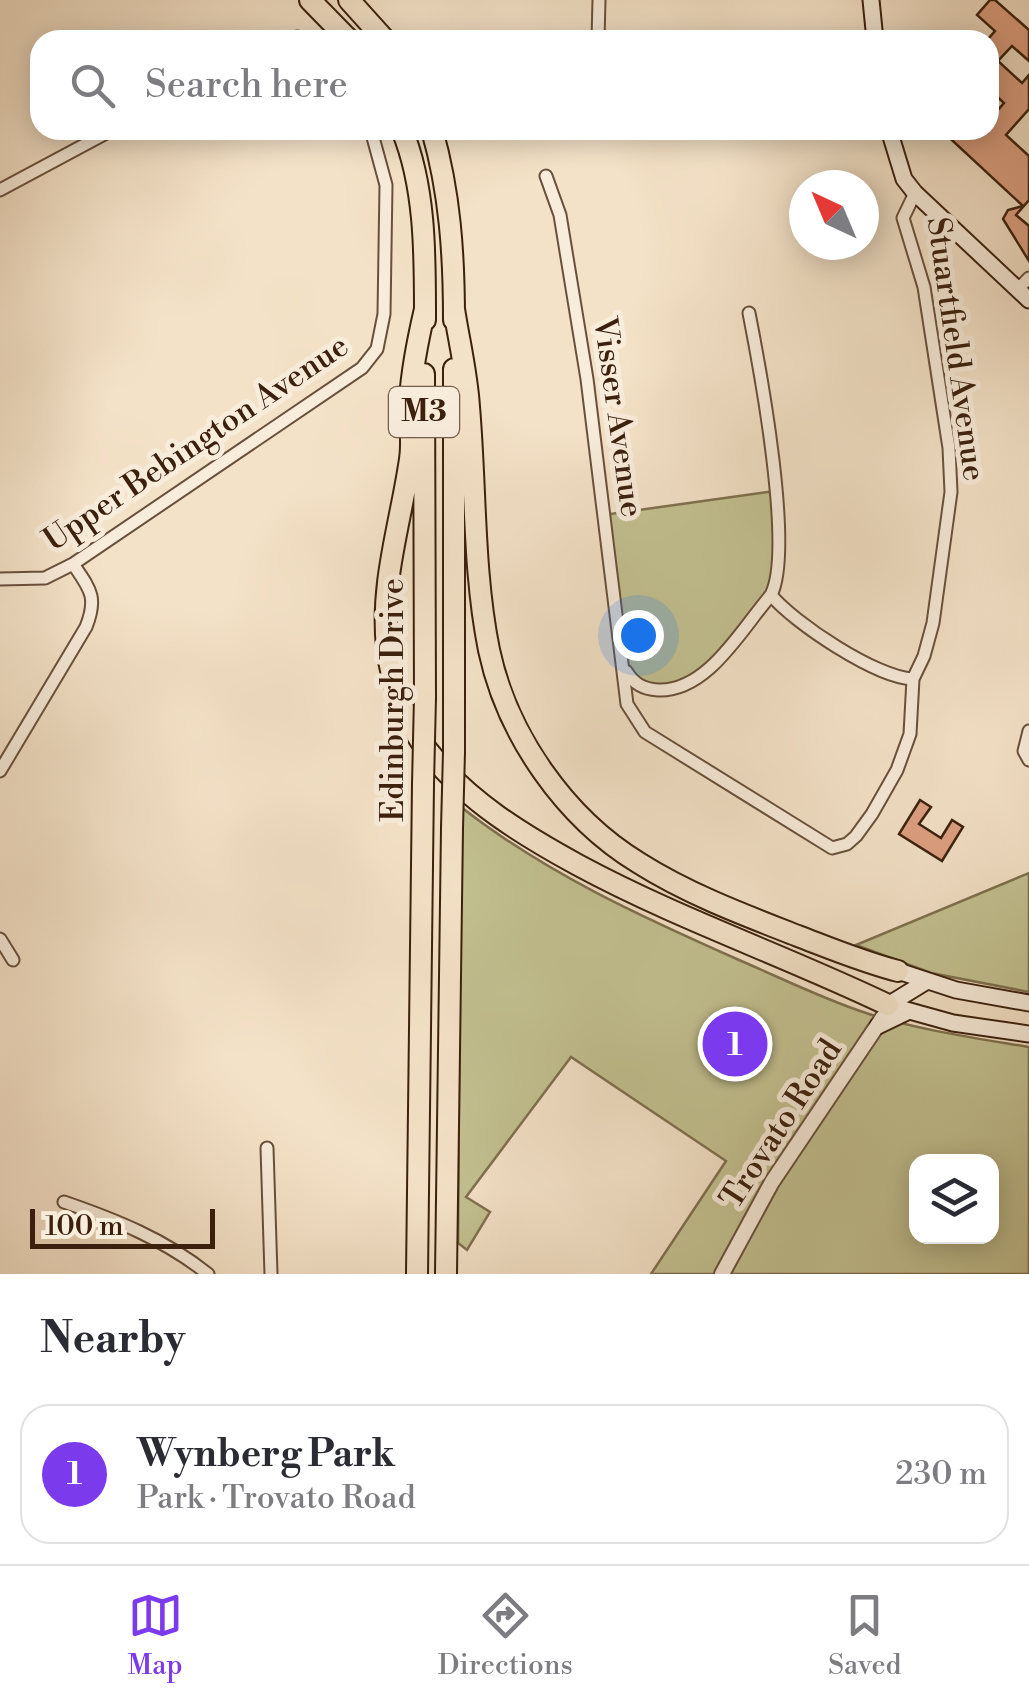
<!DOCTYPE html>
<html lang="en">
<head>
<meta charset="utf-8">
<style>
  :root { --surface:#fff; --page:#f2f2f3; --text:#2b2b33; --muted:#7c7c81; --line:#e1e1e2; --accent:#7c3aed }
  body { margin:0; font-family:"Libre Bodoni",serif; background:var(--page); color:var(--text) }
  .controls { position:absolute; right:30px; bottom:30px; display:grid; overflow:hidden; border-radius:20px; box-shadow:0 5px 25px #0003 }
  .controls button { width:90px; height:90px; display:grid; place-items:center; padding:0; border:0; border-bottom:2px solid var(--line); background:var(--surface); color:var(--text); font:50px sans-serif }
  .compass { position:absolute; left:789px; top:170px; width:90px; height:90px; border-radius:50%; background:var(--surface); box-shadow:0 5px 25px #0003; rotate:316deg }
  .scale { position:absolute; left:30px; bottom:25px; width:185px; box-sizing:border-box; padding-left:10px; border:5px solid #3b200d; border-top:0; font-size:28px; line-height:35px; white-space:nowrap; color:#3b200d; -webkit-text-stroke:8px #f8ecdb; paint-order:stroke }
  .you { position:absolute; left:638px; top:635px; width:35px; height:35px; margin:-25px; border:8px solid #fff; border-radius:50%; background:#1a73e8; box-shadow:0 0 0 15px #1a73e833 }
  .badge { display:grid; place-items:center; width:65px; height:65px; border-radius:50%; background:var(--accent); color:#fff; font-size:32px; font-weight:700 }
  .pin { position:absolute; translate:-50% -50%; border:5px solid #fff; box-shadow:0 2px 10px #0006 }
  .list { margin:0; padding:0; list-style:none }
  h2 { display:flex; justify-content:space-between; align-items:center; height:130px; margin:0; padding:0 40px; font-size:42px }
  h2 small { font-size:32px; font-weight:400; color:var(--muted) }
  .list li { display:grid; grid-template-columns:65px 1fr auto; gap:30px; align-items:center; box-sizing:border-box; height:140px; margin:0 20px 20px; padding:0 20px; border:2px solid var(--line); border-radius:30px }
  .list b { display:block; font-size:38px; white-space:nowrap }
  .list p { margin:0; font-size:32px; white-space:nowrap; color:var(--muted) }
  .list em { font-size:32px; font-style:normal; color:var(--muted) }
  .icon { flex:none; width:55px; height:55px; fill:none; stroke:currentColor; stroke-width:2; stroke-linecap:round; stroke-linejoin:round }
  .map { position:relative; flex:none; width:1029px; height:1274px; overflow:hidden }
  .search { position:absolute; background:var(--surface); box-shadow:0 5px 25px #0003; left:30px; right:30px; top:30px; height:110px; display:flex; align-items:center; gap:25px; box-sizing:border-box; padding:0 35px; border-radius:30px; color:var(--muted); font-size:38px }
  .sheet { height:290px; background:var(--surface) }
  nav { display:flex; justify-content:space-around; align-items:center; box-sizing:border-box; height:140px; border-top:2px solid var(--line); background:var(--surface); font-size:28px; color:var(--muted) }
  nav a { display:grid; justify-items:center; gap:5px }
  nav .on { color:var(--accent) }
  .map>svg:first-child { display:block }
  .green { fill:#c3c191; stroke:#7f704f; stroke-width:2.5; fill-rule:evenodd }
  .building { fill:#dfa183; stroke:#3b200d; stroke-width:2.5 }
  .lines { fill:none; stroke-linecap:round; stroke-linejoin:round }
  .minor-casing { stroke:#69503c; stroke-width:15 }
  .tertiary-casing { stroke:#69503c; stroke-width:18 }
  .secondary-casing { stroke:#3b200d; stroke-width:19 }
  .trunk-casing { stroke:#3b200d; stroke-width:24 }
  .minor { stroke:#f8ecdb; stroke-width:11 }
  .tertiary { stroke:#f8ecdb; stroke-width:14 }
  .secondary { stroke:#f8ecdb; stroke-width:15 }
  .trunk { stroke:#f4e2c8; stroke-width:20 }
  .trunk-bridge-casing { stroke:#3b200d; stroke-width:24; stroke-linecap:butt }
  .trunk-bridge { stroke:#f4e2c8; stroke-width:20 }
  .labels { text-anchor:middle; dominant-baseline:central; stroke-width:10; stroke-linejoin:round; paint-order:stroke }
  .shield { fill:#f8ecdb; stroke:#745d4b; stroke-width:2.5 }
  .shield-label { font-size:30px; font-weight:bold; fill:#3b200d }
  .street-label { font-size:32px; fill:#3b200d; stroke:#f8ecdb }
</style>
</head>
<body>
<div class="map">
<svg width="1029" height="1274" viewBox="0 0 1029 1274">
  <rect width="100%" height="100%" fill="#f4e2c8"/>
  <filter id="stains"><feTurbulence type="fractalNoise" baseFrequency=".002" numOctaves="4"/><feColorMatrix values="0 0 0 0 .2 0 0 0 0 .09 0 0 0 0 .02 0 0 0 .5 -.17"/></filter>
  <radialGradient id="worn" r=".72"><stop offset=".6" stop-color="#630" stop-opacity="0"/><stop offset="1" stop-color="#630" stop-opacity=".3"/></radialGradient>
  <path class="green" d="M 775,491 L 780,576 L 713,663 L 672,688 L 641,686 L 624,666 L 603,515 Z
    M 461,807 C 545,873 642,917 739,960 C 781,978 823,999 866,1013 C 918,1030 975,1038 1029,1047 L 1029,1274 L 651,1274 L 726,1161 L 571,1057 L 466,1197 L 490,1212 L 467,1250 L 458,1243 ZM 916,1162 L 992,1162 L 992,1236 L 916,1236 Z
    M 1029,873 L 1029,992 L 931,973 L 856,945 Z"/>
  <path class="building" d="M 990,0 L 995,0 L 1029,30 L 1029,61 L 1012,46 L 998,61 L 1022,83 L 1029,75 L 1029,109 L 1006,135 L 1029,156 L 1029,200 L 1016,215 L 1029,226 L 1029,261 L 1003,219 L 1008,210 L 1023,206 L 941,130 L 989,130 L 989,120 L 1004,103 L 989,89 L 989,38 L 995,31 L 977,15 Z
    M 920,800 L 931,807 L 919,824 L 941,838 L 952,820 L 963,827 L 942,861 L 899,834 Z"/>
  <g class="lines">
    <g class="minor-casing">
      <path id="minor" d="M 281,40 L 298,37 L 307,40
        M 598,40 L 599,0
        M 546,176 L 560,215 L 587,379 L 627,704 L 645,732 L 832,848 L 847,844 L 856,836 L 872,814 L 897,770 L 910,734 L 913,679 L 924,656 L 933,623 L 951,492 L 949,448 L 924,287 L 903,218 L 915,193
        M 0,190 L 112,130
        M 1018,289 L 1029,278
        M 749,313 C 760,369 794,550 771,595 C 794,623 877,678 913,679
        M 0,579 L 45,578 L 73,564 L 362,368 L 377,349 L 384,314 L 386,185 L 371,130
        M 626,671 C 634,684 643,689 658,690 C 708,692 742,628 771,595
        M 1029,731 L 1024,751 L 1029,760
        M 0,771 L 86,627 C 98,597 90,589 73,564
        M 0,939 L 13,960
        M 267,1148 L 271,1274
        M 64,1202 C 116,1220 164,1239 208,1274"/>
    </g>
    <g class="tertiary-casing">
      <path id="tertiary" d="M 722,1274 L 772,1182 L 883,1017"/>
    </g>
    <g class="secondary-casing">
      <path id="secondary" d="M 871,0 L 875,40
        M 889,130 L 904,179 L 915,193 L 1029,300
        M 898,971 L 956,990 L 1029,1003
        M 888,1005 L 953,1023 L 1029,1034
        M 888,1005 L 927,981
        M 878,1026 L 909,1011"/>
    </g>
    <g class="trunk-casing">
      <path id="trunk" d="M 310,0 L 349,40
        M 349,0 L 385,40
        M 402,130 C 426,188 425,258 425,320
        M 432,130 C 450,193 454,254 454,320
        M 425,309 C 418,339 412,368 410,399 C 409,419 413,440 410,459 C 401,522 380,583 387,647 C 391,683 405,722 428,751 C 467,801 523,835 578,865 C 678,919 786,956 888,1005
        M 454,309 C 459,341 467,374 469,407 C 476,487 473,571 489,650 C 507,735 565,818 639,863 C 688,894 744,915 798,936 C 832,949 863,962 898,971
        M 454,369 L 454,752
        M 424,374 L 425,697
        M 417,1274 L 423,784
        M 446,1274 L 452,828"/>
    </g>
    <use href="#minor" class="minor"/>
    <use href="#tertiary" class="tertiary"/>
    <use href="#secondary" class="secondary"/>
    <use href="#trunk" class="trunk"/>
    <g class="trunk-bridge-casing">
      <path id="trunk-bridge" d="M 423,784 L 425,697
        M 452,828 L 454,752"/>
    </g>
    <use href="#trunk-bridge" class="trunk-bridge"/>
  </g>
  <g class="labels">
    <rect class="shield" x="389" y="387" width="70" height="50" rx="8"/>
    <g class="shield-label">
      <text x="424" y="412">M3</text>
    </g>
    <g class="street-label">
      <text transform="translate(956 349) rotate(82)">Stuartfield Avenue</text>
      <text transform="translate(618 417) rotate(82)">Visser Avenue</text>
      <text transform="translate(196 443) rotate(-34)">Upper Bebington Avenue</text>
      <text transform="translate(393 700) rotate(-90)">Edinburgh Drive</text>
      <text transform="translate(781 1124) rotate(-57)">Trovato Road</text>
    </g>
  </g>
  <rect width="100%" height="100%" filter="url(#stains)"/>
  <rect width="100%" height="100%" fill="url(#worn)"/>
</svg>
<div class="controls">
<button><svg class="icon" aria-label="layers" viewBox="0 0 24 24"><path d="M12 4l9 5-9 5-9-5zM3 14l9 5 9-5"/></svg></button>
</div>
<svg class="compass" viewBox="-18 -18 36 36"><path d="M0-13l5 13h-10z" fill="#e53935"/><path d="M0 13l5-13h-10z" fill="#7c7c81"/></svg>
<div class="scale">100 m</div>
<div class="you"></div>
<div class="pin badge" style="left:735px;top:1044px">1</div>
<div class="search"><svg class="icon" aria-label="search" viewBox="0 0 24 24"><circle cx="10" cy="10" r="6"/><path d="M15 15l6 6"/></svg>Search here</div>
</div>
<section class="sheet">
<h2>Nearby<small></small></h2>
<ul class="list">
<li><span class="badge">1</span><div><b>Wynberg Park</b><p>Park · Trovato Road</p></div><em>230 m</em></li>
</ul>
</section>
<nav>
<a class="on"><svg class="icon" aria-label="map" viewBox="0 0 24 24"><path d="M3 6l6-2 6 2 6-2v14l-6 2-6-2-6 2zM9 4v14M15 6v14"/></svg>Map</a>
<a><svg class="icon" aria-label="directions" viewBox="0 0 24 24"><path d="M12 3l9 9-9 9-9-9zM9 14v-3h6M13 9l2 2-2 2"/></svg>Directions</a>
<a><svg class="icon" aria-label="saved" viewBox="0 0 24 24"><path d="M7 4h10v16l-5-4-5 4z"/></svg>Saved</a>
</nav>
</body>
</html>
